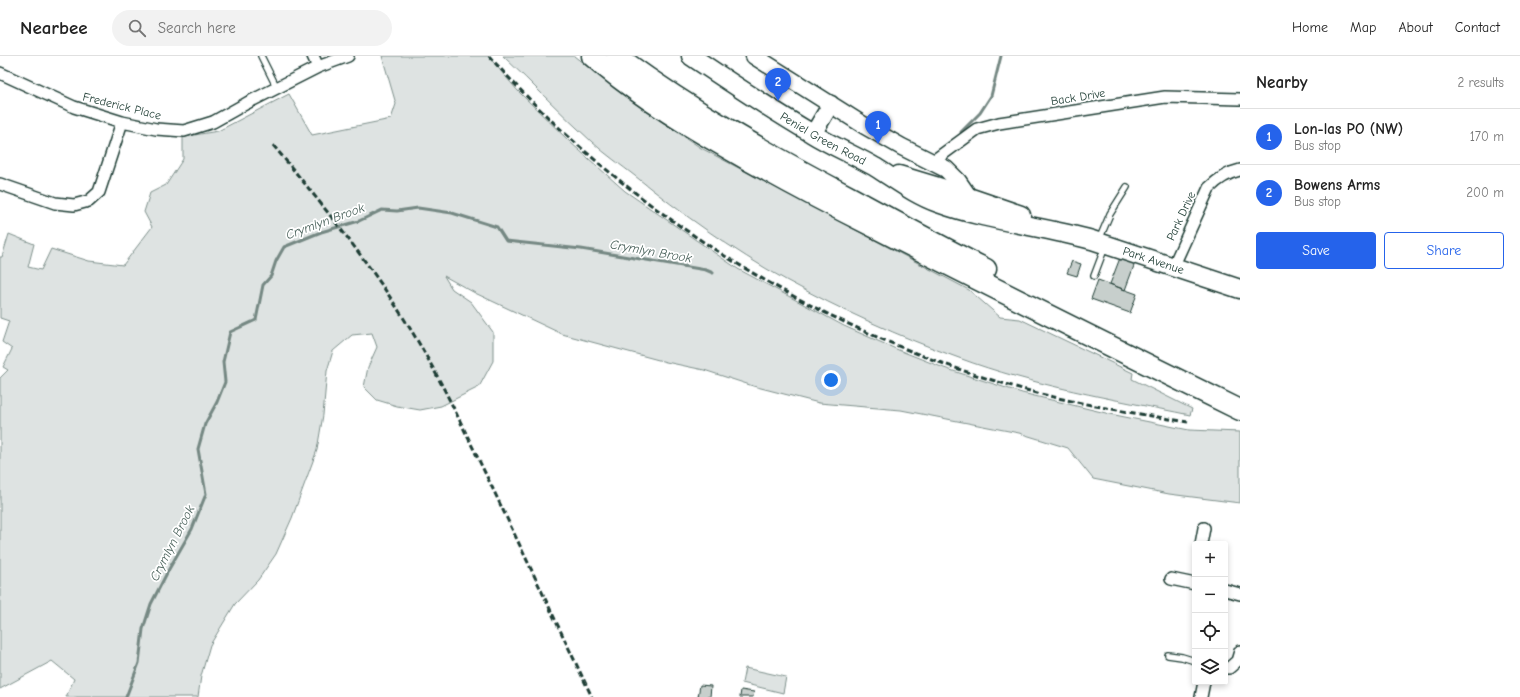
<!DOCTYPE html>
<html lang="en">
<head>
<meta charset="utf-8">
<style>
  :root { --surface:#fff; --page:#f2f2f2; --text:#222; --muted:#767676; --line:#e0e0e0; --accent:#2563eb }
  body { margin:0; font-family:"Comic Neue",sans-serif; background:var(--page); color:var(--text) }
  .controls { position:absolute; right:12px; bottom:12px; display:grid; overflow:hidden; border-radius:4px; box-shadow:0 2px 6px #0003 }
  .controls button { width:36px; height:36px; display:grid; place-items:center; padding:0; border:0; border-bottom:1px solid var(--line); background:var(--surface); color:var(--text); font:20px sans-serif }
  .you { position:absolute; left:831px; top:324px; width:14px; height:14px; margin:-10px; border:3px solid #fff; border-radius:50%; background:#1a73e8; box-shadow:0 0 0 6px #1a73e833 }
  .badge { display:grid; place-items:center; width:26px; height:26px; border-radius:50%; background:var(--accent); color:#fff; font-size:13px; font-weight:700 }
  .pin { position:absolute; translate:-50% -33px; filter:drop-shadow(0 1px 2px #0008) }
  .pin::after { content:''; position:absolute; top:21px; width:14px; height:12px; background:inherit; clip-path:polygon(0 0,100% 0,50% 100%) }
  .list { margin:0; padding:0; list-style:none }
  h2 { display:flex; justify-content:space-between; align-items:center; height:52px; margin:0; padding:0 16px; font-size:17px }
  h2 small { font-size:13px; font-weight:400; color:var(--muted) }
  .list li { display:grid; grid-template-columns:26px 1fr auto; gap:12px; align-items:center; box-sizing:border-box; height:56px; padding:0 16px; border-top:1px solid var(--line) }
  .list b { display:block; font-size:15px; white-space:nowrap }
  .list p { margin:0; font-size:13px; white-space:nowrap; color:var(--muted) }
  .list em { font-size:13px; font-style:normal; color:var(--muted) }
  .actions { display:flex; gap:8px; padding:12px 16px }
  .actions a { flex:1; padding:9px 0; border:1px solid var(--accent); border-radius:4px; text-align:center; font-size:14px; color:var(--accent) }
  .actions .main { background:var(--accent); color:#fff }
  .icon { flex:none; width:22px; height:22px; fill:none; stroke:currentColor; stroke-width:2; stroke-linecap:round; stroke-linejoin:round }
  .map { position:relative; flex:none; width:1240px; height:641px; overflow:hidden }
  header { display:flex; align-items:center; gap:24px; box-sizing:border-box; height:56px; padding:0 20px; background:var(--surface); border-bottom:1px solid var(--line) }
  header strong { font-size:19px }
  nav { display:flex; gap:22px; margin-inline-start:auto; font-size:14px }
  .search { width:280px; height:36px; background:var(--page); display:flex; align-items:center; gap:10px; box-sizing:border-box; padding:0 14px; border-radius:22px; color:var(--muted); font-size:15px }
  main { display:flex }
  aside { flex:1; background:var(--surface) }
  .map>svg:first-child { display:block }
  .green { fill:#dee3e2; stroke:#7e908b }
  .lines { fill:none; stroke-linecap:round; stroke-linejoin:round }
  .stream { stroke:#758883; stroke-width:3 }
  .building { fill:#c7cfcc; stroke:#1f3d34 }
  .lane-casing { stroke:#1f3d34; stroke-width:8 }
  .street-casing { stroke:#1f3d34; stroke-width:14 }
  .secondary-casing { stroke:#1f3d34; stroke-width:19 }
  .primary-casing { stroke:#1f3d34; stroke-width:21 }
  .highway-casing { stroke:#1f3d34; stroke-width:23 }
  .lane { stroke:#fff; stroke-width:5.5 }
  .street { stroke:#fff; stroke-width:11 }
  .secondary { stroke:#fff; stroke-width:16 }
  .primary { stroke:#fff; stroke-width:18 }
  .highway { stroke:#fff; stroke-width:20 }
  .rail { stroke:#1f3d34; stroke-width:3; stroke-dasharray:6 3; stroke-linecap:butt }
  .labels { text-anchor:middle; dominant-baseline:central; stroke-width:3.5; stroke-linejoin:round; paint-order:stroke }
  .street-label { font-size:12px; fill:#1f3d34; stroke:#fff }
  .water-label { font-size:13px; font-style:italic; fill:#4a625b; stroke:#fff }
</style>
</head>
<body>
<header>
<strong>Nearbee</strong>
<div class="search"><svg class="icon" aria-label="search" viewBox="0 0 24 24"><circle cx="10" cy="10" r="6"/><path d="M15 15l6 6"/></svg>Search here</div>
<nav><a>Home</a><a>Map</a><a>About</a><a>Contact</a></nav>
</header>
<main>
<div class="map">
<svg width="1240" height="641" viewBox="0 0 1240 641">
  <rect width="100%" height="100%" fill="#fff"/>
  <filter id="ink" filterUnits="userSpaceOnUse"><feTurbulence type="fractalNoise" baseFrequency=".025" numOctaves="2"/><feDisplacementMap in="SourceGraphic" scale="8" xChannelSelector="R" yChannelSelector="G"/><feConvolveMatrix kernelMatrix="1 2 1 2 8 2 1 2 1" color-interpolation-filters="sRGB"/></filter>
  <g filter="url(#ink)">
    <path class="green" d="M 382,0 L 488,0 L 518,35 L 570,86 L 625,135 L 738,213 L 844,270 L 896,293 L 944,312 L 1022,337 L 1110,358 L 1189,374 L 1240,376 L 1240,447 L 1169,438 L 1093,423 L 1068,392 L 1019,377 L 901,354 L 819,347 L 753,330 L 704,314 L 666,306 L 562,278 L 475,237 L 444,220 L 452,233 L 471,246 L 493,276 L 493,305 L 479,331 L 441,350 L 420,354 L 397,350 L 377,344 L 364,331 L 368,311 L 377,291 L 372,277 L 352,279 L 333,295 L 327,315 L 323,359 L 317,394 L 292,462 L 276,498 L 258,524 L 235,548 L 210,589 L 201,620 L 198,641 L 66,641 L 74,623 L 52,605 L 0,633 L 0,322 L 8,314 L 3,311 L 12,293 L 2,286 L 9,265 L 0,262 L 0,201 L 2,201 L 9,178 L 34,188 L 28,211 L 41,214 L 51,193 L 89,205 L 123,209 L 152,171 L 144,156 L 150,137 L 166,129 L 183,103 L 183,81 L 218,75 L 289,38 L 312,79 L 391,63 L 396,48 Z
      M 503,0 L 574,0 L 637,49 L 701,92 L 969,234 L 1000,261 L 1020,263 L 1133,317 L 1132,323 L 1192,353 L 1190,359 C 1113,343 1034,330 959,302 C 900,281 841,254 786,224 C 732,194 682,158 635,120 C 621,109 605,98 592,86 C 561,58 533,28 503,0 Z
      M 745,612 L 786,621 L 783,637 L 742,627 Z"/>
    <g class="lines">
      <path class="stream" d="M 961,76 L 980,57 L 991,40 L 1001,0
        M 126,641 L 139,607 L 143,573 L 151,548 L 169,513 L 192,473 L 206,438 L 198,393 L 205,368 L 217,346 L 225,326 L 223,306 L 230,276 L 256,264 L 263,229 L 271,220 L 276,205 L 284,191 L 321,176 L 359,165 L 382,154 L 397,155 L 418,152 L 452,157 L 497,171 L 506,185 L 581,193 L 706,214 L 713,217"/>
    </g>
    <path class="building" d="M 1120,202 L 1135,207 L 1125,234 L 1110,228 Z
      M 1072,205 L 1081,208 L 1077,220 L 1067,217 Z
      M 1098,224 L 1137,238 L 1130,257 L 1091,243 Z
      M 700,629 L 711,630 L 710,641 L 698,641 Z
      M 741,634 L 754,636 L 753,641 L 740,641 Z"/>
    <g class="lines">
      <g class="lane-casing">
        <path id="lane" d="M 261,0 L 277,32
          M 1099,184 L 1110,158 L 1127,131
          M 1094,220 L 1105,191
          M 1168,599 L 1182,601 L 1195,605"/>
      </g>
      <g class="street-casing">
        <path id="street" d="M 313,0 L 318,11
          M 0,17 L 74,51 L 122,66 L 156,73 L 184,75 L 213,66 L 247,47 L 318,11 L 348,0
          M 932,106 L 977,73 L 999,67 L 1165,41 L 1240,43
          M 0,128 L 55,147 L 74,149 L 89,145 L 99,136 L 122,66
          M 1173,211 L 1209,132 C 1218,123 1227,117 1240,114
          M 1201,488 L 1204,472
          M 1171,523 L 1195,528
          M 1225,534 L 1240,538
          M 1225,612 L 1229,612 L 1237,605 L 1240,595
          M 1201,641 L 1204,626"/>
      </g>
      <g class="secondary-casing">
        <path id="secondary" d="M 754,0 L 865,70 L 902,91 L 946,113 L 958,125 L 969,141
          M 813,78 L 831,48"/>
      </g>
      <g class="primary-casing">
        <g id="primary">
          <path id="s1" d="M 691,0 C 731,27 770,53 811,77 C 832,90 854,99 875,111 C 896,124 915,139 938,147 C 988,165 1041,170 1092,184 L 1240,233"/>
          <path d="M 899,119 L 942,132 L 1021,159"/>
        </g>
      </g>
      <g class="highway-casing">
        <path id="highway" d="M 592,0 C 633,36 679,65 727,92 C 775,120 824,146 874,171 C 995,233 1118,294 1240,354
          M 617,0 C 692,55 770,99 852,142 C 896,166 940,190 986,213"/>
      </g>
      <use href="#lane" class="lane"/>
      <use href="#street" class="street"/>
      <use href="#secondary" class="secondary"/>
      <use href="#primary" class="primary"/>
      <use href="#highway" class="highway"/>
      <path class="rail" d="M 489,0 C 634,163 830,283 1041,338 C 1090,350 1139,358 1188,366
        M 273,89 C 320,146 367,203 406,266 C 439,318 464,374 491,429 C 525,500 558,570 592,641"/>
    </g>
  </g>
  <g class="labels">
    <g class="street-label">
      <text transform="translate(1078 41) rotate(-9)">Back Drive</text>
      <text transform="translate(122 50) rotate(14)">Frederick Place</text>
      <text stroke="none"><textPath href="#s1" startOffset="156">Peniel Green Road</textPath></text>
      <text transform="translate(1181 160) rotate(-65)">Park Drive</text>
      <text stroke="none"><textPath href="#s1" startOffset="511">Park Avenue</textPath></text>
    </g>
    <g class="water-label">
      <text transform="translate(325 165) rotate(-20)">Crymlyn Brook</text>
      <text transform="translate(651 195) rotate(10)">Crymlyn Brook</text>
      <text transform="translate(172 487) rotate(-63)">Crymlyn Brook</text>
    </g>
  </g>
</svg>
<div class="controls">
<button>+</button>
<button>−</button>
<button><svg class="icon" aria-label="locate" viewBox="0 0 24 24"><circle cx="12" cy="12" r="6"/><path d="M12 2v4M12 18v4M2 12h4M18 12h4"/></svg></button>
<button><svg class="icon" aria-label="layers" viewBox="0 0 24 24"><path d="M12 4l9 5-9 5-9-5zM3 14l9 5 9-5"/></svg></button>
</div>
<div class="you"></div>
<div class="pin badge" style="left:878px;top:88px">1</div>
<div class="pin badge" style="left:778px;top:45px">2</div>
</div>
<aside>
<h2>Nearby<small>2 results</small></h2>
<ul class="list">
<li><span class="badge">1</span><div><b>Lon-las PO (NW)</b><p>Bus stop</p></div><em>170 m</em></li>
<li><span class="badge">2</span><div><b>Bowens Arms</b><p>Bus stop</p></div><em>200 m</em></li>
</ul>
<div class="actions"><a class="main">Save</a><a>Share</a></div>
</aside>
</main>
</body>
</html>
